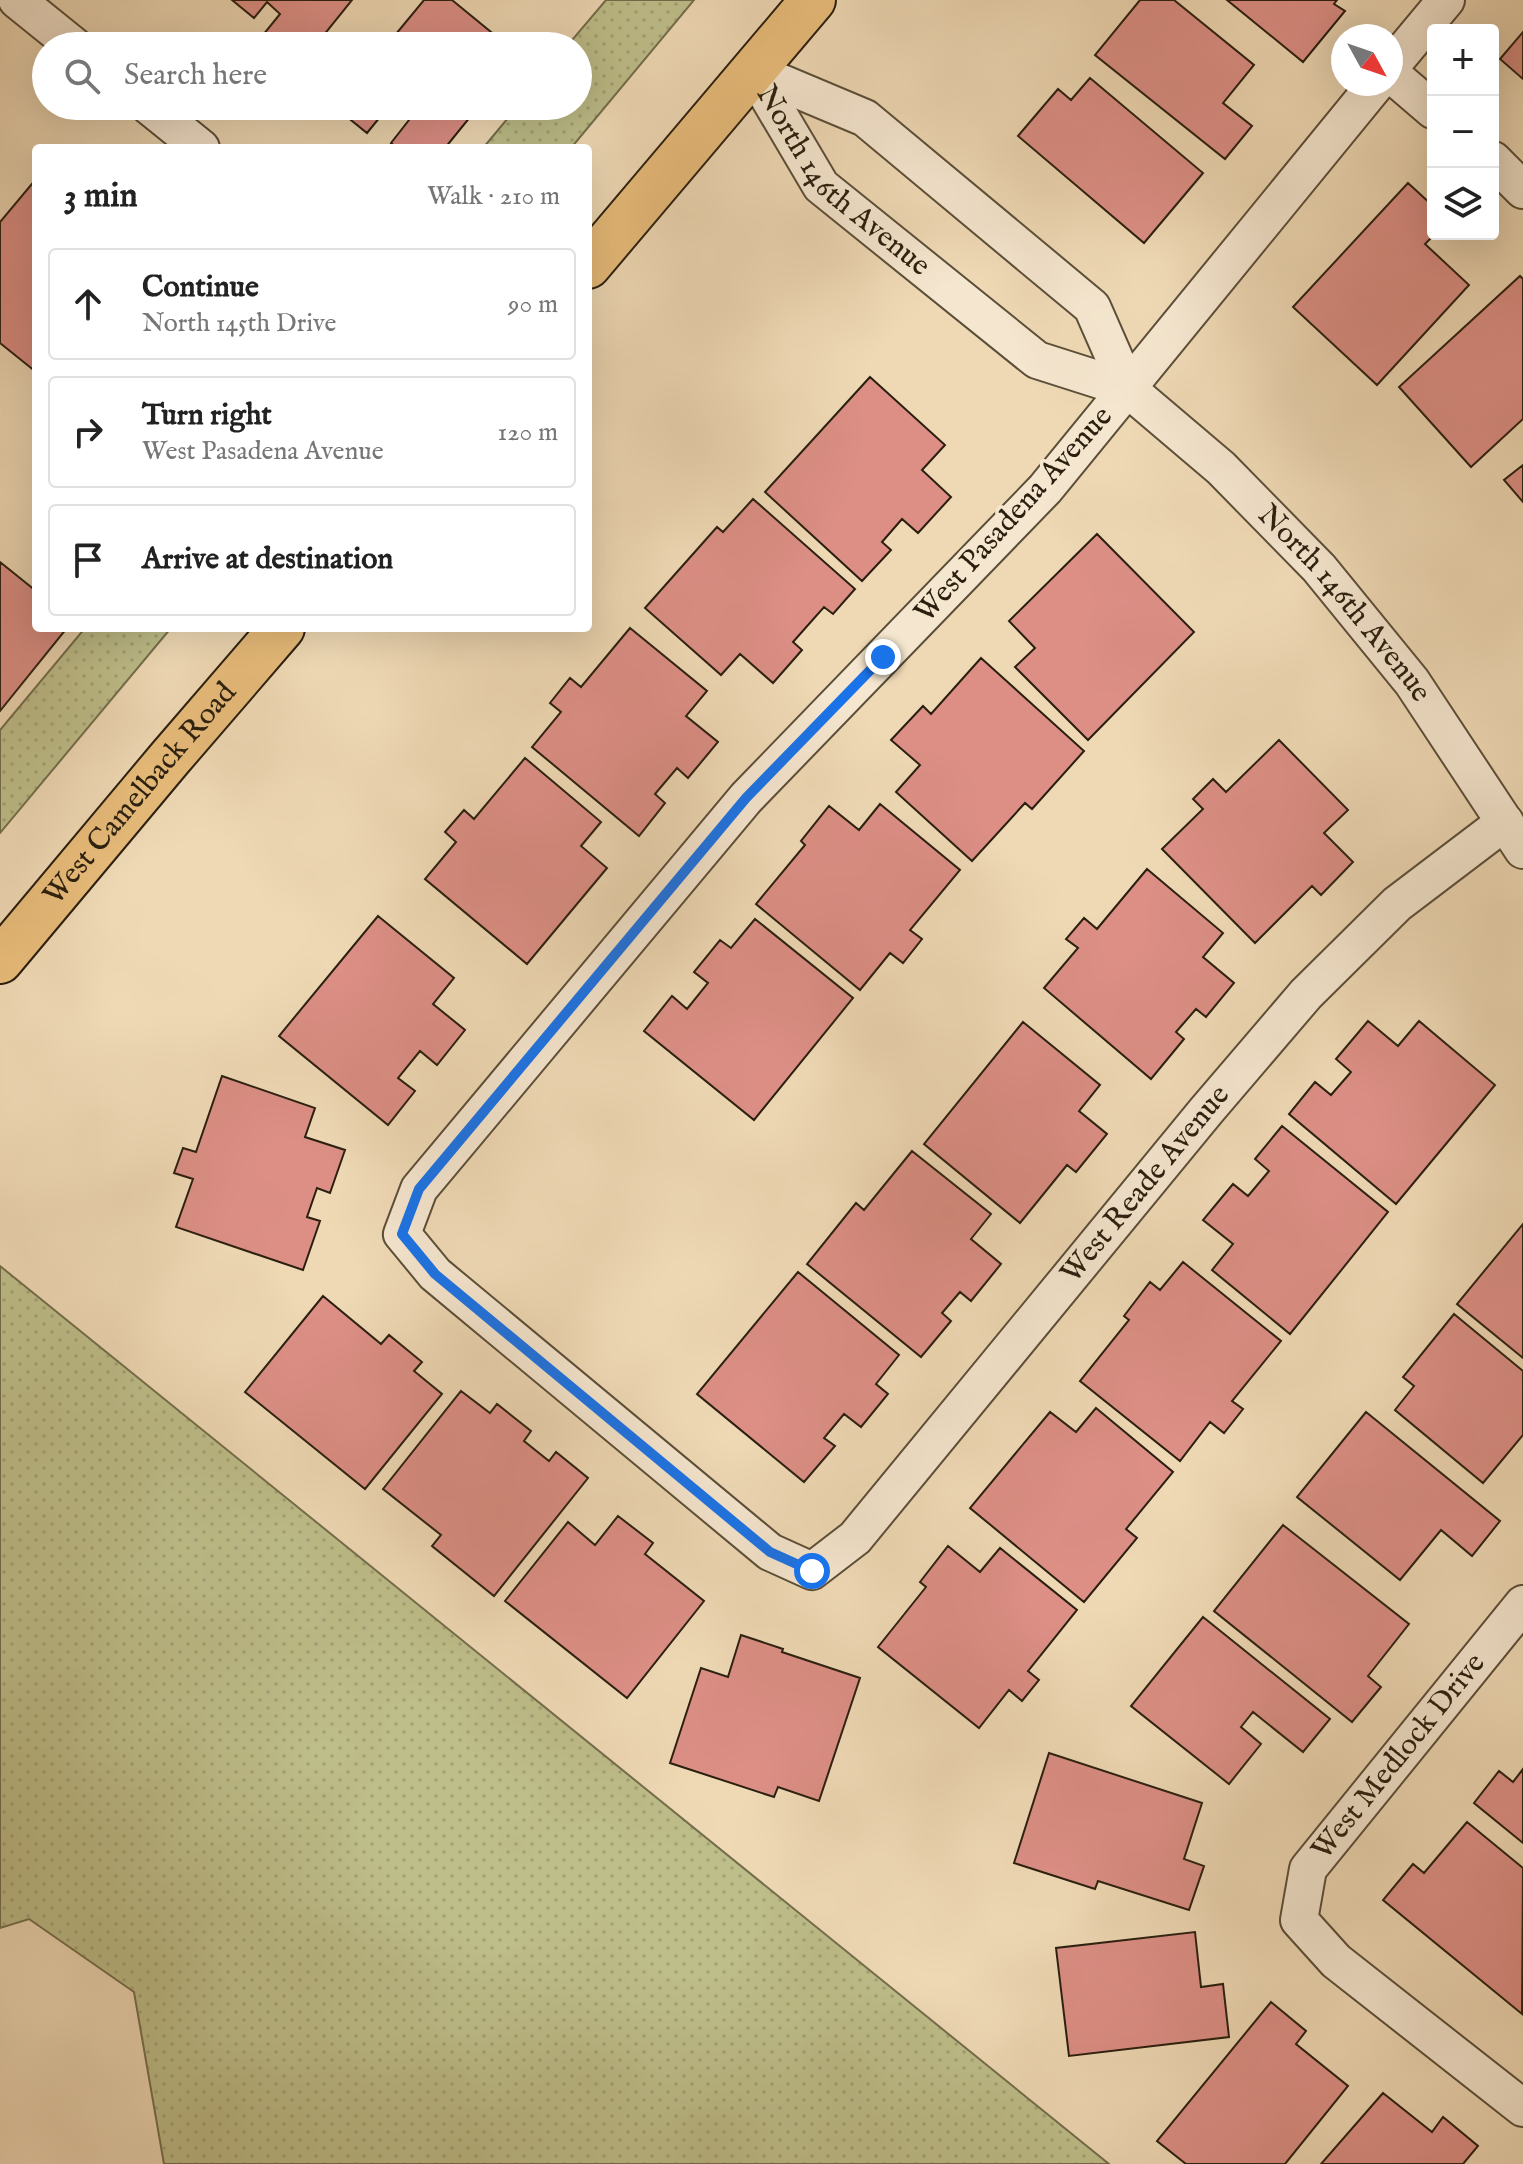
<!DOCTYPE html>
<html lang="en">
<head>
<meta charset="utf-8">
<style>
  :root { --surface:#fff; --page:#f6f6f6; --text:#222; --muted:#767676; --line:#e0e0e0 }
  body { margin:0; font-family:"IM FELL English",serif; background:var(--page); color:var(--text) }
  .controls { position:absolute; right:24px; top:24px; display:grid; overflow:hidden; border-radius:8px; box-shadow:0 8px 32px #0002 }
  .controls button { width:72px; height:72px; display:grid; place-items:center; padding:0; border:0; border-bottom:2px solid var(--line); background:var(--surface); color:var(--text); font:40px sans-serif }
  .compass { position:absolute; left:1331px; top:24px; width:72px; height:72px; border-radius:50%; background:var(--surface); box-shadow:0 8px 32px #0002; rotate:130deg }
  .stop { position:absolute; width:24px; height:24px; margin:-18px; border:6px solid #1a73e8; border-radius:50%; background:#fff }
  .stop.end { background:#1a73e8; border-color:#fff; box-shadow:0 2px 8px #0008 }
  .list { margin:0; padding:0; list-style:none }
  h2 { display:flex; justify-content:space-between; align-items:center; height:104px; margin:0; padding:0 32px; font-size:34px }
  h2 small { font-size:26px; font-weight:400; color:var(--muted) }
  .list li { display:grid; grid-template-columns:52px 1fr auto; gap:24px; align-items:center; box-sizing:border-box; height:112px; margin:0 16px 16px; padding:0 16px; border:2px solid var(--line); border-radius:8px }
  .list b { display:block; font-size:30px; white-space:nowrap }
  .list p { margin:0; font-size:26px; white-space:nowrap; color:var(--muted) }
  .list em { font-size:26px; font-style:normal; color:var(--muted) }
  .icon { flex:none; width:44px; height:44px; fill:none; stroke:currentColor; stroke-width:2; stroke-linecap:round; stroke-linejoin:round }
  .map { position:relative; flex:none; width:1523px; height:2164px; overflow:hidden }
  .search { position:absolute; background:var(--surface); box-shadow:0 8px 32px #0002; left:32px; top:32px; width:560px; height:88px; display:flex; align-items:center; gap:20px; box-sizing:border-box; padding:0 28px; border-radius:44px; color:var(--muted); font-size:30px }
  .panel { position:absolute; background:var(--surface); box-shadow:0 8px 32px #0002; left:32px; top:144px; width:560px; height:488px; border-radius:8px }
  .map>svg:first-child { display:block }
  .grass { fill:url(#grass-dots); stroke:#746e4c; stroke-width:2 }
  .building { fill:#dd8f86; stroke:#2a1f0f; stroke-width:2 }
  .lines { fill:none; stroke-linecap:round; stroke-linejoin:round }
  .street-casing { stroke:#5b4e38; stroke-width:40 }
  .primary-casing { stroke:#2a1f0f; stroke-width:48 }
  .street { stroke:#f5e6cf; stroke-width:36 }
  .primary { stroke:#e8bc7a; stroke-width:44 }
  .route { stroke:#1a73e8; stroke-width:10 }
  .labels { text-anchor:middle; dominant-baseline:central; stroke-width:7; stroke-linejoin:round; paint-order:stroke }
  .street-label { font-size:30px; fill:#2a1f0f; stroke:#f5e6cf }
</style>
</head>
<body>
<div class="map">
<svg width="1523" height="2164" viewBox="0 0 1523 2164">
  <defs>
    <pattern id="grass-dots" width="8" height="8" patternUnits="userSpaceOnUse" patternTransform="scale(2)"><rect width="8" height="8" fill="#bebe8a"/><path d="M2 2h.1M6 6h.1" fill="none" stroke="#a3a376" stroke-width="1.8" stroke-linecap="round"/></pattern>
  </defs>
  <rect width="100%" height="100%" fill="#efd9b5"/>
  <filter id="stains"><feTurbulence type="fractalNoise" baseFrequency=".0025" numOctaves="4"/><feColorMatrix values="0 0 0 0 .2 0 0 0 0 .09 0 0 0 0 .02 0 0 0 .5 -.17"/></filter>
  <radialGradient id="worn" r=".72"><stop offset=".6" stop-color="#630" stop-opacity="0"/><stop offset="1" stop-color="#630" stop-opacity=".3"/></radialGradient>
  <path class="grass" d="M 606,0 L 694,0 L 571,148 L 483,148 L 518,106 L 578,106 L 578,46 L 567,46 Z
    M 85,628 L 171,628 L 0,833 L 0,730 Z
    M 0,1266 L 1109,2164 L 164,2164 L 134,1992 L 29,1919 L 0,1928 Z"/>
  <path class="building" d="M 232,0 L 352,0 L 315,46 L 254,46 L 280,14 L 267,2 L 254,18 Z
    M 424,0 L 452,0 L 508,46 L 386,46 Z
    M 1140,0 L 1174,0 L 1254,65 L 1223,103 L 1252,126 L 1225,159 L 1095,55 Z
    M 1227,0 L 1337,0 L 1334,4 L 1345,11 L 1303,62 Z
    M 1523,32 L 1523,79 L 1500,59 Z
    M 1090,78 L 1203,173 L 1144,243 L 1018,136 L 1058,89 L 1071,100 Z
    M 338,106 L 389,106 L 367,133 L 336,108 Z
    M 392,106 L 479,106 L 445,148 L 397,148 L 391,143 L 409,120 Z
    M 36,179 L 36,372 L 0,343 L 0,222 Z
    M 1408,183 L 1433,206 L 1433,234 L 1435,234 L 1425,244 L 1469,285 L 1377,385 L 1293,307 Z
    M 1520,276 L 1523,279 L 1523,419 L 1471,467 L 1399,387 Z
    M 870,377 L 945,445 L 922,470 L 951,497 L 918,533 L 902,519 L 882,542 L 891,550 L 862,581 L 765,492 Z
    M 1523,465 L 1523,502 L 1504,480 Z
    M 753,499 L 855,589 L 833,614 L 824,607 L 793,642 L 802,650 L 773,683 L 740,654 L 721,675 L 645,608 L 717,527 L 723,532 Z
    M 1097,534 L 1194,632 L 1088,740 L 1015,667 L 1035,648 L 1009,621 Z
    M 0,562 L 36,591 L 36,628 L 67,628 L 0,711 Z
    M 630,628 L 707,691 L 686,716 L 718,742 L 688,778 L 677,768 L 655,794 L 665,803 L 639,836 L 532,747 L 561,712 L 550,703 L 570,678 L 581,687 Z
    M 981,658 L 1084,751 L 1032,809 L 1025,803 L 972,861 L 896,792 L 920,765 L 891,740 L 923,706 L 931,714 Z
    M 1279,740 L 1348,810 L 1324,833 L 1353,862 L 1321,895 L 1312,886 L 1255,943 L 1162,849 L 1203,809 L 1193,799 L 1213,779 L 1226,792 Z
    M 525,758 L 601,822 L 581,846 L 607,868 L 527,964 L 425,879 L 456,842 L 445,832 L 464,810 L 474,819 Z
    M 880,804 L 960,870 L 910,930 L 922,939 L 903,963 L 890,953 L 860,990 L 756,904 L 805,845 L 801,841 L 829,806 L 859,830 Z
    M 1147,869 L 1223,933 L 1203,957 L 1234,983 L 1206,1017 L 1196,1009 L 1176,1032 L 1184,1039 L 1151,1079 L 1044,988 L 1078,948 L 1066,939 L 1084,918 L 1097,929 Z
    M 378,916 L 454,978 L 433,1004 L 465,1030 L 437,1065 L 420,1051 L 398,1078 L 415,1091 L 388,1125 L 279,1036 Z
    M 755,919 L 853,998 L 754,1120 L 644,1031 L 672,996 L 687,1009 L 708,983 L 694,972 L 720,940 L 731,948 Z
    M 1368,1021 L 1398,1046 L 1419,1021 L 1495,1085 L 1396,1204 L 1289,1114 L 1315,1082 L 1331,1095 L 1351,1072 L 1336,1059 Z
    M 1023,1022 L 1100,1085 L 1079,1111 L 1107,1134 L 1076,1172 L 1067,1165 L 1020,1223 L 924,1144 Z
    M 222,1076 L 315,1108 L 305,1137 L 345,1150 L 330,1193 L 317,1188 L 307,1217 L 320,1221 L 303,1270 L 176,1227 L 193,1179 L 174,1173 L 183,1148 L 196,1152 Z
    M 1282,1126 L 1388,1212 L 1290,1334 L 1212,1270 L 1233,1244 L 1203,1220 L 1233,1184 L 1248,1196 L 1269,1171 L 1255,1159 Z
    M 912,1151 L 991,1214 L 971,1239 L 1001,1264 L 971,1301 L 960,1292 L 942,1313 L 951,1321 L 921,1357 L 807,1264 L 856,1203 L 864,1210 Z
    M 1523,1224 L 1523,1358 L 1457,1304 Z
    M 1183,1262 L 1281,1341 L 1232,1401 L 1243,1409 L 1224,1433 L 1210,1422 L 1180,1461 L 1080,1381 L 1129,1320 L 1124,1316 L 1150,1282 L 1160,1290 Z
    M 798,1272 L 899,1355 L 876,1384 L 888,1394 L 861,1427 L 844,1414 L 824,1438 L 835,1446 L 804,1482 L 697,1394 Z
    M 323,1296 L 381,1344 L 389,1335 L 422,1362 L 414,1371 L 442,1394 L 365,1489 L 245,1392 Z
    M 1454,1314 L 1523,1371 L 1523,1435 L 1483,1483 L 1395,1410 L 1414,1386 L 1403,1377 Z
    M 461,1391 L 490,1413 L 497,1404 L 531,1431 L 524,1441 L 549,1461 L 556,1452 L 588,1478 L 494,1596 L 432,1546 L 441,1535 L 383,1489 Z
    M 1096,1408 L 1173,1472 L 1126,1529 L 1137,1538 L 1084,1602 L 970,1508 L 1050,1412 L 1076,1432 Z
    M 1366,1412 L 1500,1521 L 1472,1556 L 1441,1530 L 1400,1580 L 1297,1497 Z
    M 618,1516 L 653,1543 L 645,1554 L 704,1601 L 627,1698 L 505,1601 L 568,1522 L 595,1545 Z
    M 1283,1525 L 1409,1624 L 1368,1676 L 1381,1687 L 1352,1722 L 1214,1611 Z
    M 948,1546 L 980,1572 L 1000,1548 L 1077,1610 L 1028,1671 L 1039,1680 L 1022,1701 L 1009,1690 L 979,1728 L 878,1647 L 926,1587 L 920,1582 Z
    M 1203,1617 L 1330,1719 L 1303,1752 L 1253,1712 L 1241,1727 L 1261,1744 L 1229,1784 L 1131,1706 Z
    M 741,1635 L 783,1649 L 782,1652 L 860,1678 L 819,1801 L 778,1787 L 774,1797 L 670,1763 L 701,1668 L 728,1677 Z
    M 1049,1753 L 1202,1803 L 1184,1859 L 1204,1866 L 1189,1910 L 1098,1881 L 1095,1889 L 1014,1863 Z
    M 1523,1769 L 1523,1843 L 1474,1803 L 1499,1771 L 1513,1782 Z
    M 1467,1822 L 1523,1868 L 1522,2014 L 1383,1900 L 1413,1864 L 1424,1873 Z
    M 1195,1932 L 1201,1987 L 1223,1984 L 1229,2037 L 1069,2056 L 1056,1948 Z
    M 1271,2002 L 1306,2031 L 1296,2044 L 1348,2086 L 1285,2164 L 1186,2164 L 1157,2141 Z
    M 1383,2093 L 1432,2132 L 1443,2117 L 1478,2146 L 1463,2164 L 1321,2164 Z"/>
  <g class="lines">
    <g class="street-casing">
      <g id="street">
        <path d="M 17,0 L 74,46"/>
        <path d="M 1391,66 L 1446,0"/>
        <path id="s1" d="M 753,71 L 821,186 L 1037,360 L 1128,389 L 1221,468 L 1319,568 L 1412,682 L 1523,850"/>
        <path d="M 753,71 L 865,118 L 1092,307 L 1128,389"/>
        <path d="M 1391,74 L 1433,110"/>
        <path id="s2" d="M 1376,84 L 1045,489 L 746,798 L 419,1189 L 402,1234 L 435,1274 L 770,1552 L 812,1571 L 855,1538 L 1206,1111 L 1306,994 L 1397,904 L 1505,822"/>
        <path d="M 149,106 L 201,148"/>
        <path d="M 1493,160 L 1523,190"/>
        <path d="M 1523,1604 L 1308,1869 L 1299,1920 L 1336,1961 L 1523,2108"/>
      </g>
    </g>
    <g class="primary-casing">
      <g id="primary">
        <path d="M 588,266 L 813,0"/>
        <path id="s3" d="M 0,961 L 170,758 L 282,628"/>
      </g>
    </g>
    <use href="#street" class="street"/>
    <use href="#primary" class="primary"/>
  </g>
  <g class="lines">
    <path class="route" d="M 812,1571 L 770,1552 L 435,1274 L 402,1234 L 419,1189 L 746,798 L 883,657"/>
  </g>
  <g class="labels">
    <g class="street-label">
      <text stroke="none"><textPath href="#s1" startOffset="144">North 146th Avenue</textPath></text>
      <text transform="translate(1014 515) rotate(-48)">West Pasadena Avenue</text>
      <text stroke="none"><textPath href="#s1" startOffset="812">North 146th Avenue</textPath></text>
      <text stroke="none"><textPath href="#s3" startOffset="218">West Camelback Road</textPath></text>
      <text stroke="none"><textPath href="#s2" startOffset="2556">West Reade Avenue</textPath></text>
      <text transform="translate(1399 1757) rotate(-51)">West Medlock Drive</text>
    </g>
  </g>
  <rect width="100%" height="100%" filter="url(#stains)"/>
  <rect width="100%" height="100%" fill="url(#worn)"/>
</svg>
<div class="controls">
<button>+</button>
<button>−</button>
<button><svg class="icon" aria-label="layers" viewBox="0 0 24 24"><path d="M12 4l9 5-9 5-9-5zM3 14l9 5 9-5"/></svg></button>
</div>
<svg class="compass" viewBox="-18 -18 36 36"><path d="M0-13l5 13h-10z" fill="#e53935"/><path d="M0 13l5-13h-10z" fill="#767676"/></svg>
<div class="stop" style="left:812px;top:1571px"></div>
<div class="stop end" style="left:883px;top:657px"></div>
<div class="search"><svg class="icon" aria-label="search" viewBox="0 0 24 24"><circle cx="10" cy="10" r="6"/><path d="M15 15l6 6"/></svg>Search here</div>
<section class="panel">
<h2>3 min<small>Walk · 210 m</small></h2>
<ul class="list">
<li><svg class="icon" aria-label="ahead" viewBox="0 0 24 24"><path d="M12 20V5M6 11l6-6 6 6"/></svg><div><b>Continue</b><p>North 145th Drive</p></div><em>90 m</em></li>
<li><svg class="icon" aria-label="right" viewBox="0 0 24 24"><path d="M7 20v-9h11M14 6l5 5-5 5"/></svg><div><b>Turn right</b><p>West Pasadena Avenue</p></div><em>120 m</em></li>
<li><svg class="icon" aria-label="arrive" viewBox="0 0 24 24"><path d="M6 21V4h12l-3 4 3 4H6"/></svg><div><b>Arrive at destination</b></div></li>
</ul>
</section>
</div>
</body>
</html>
